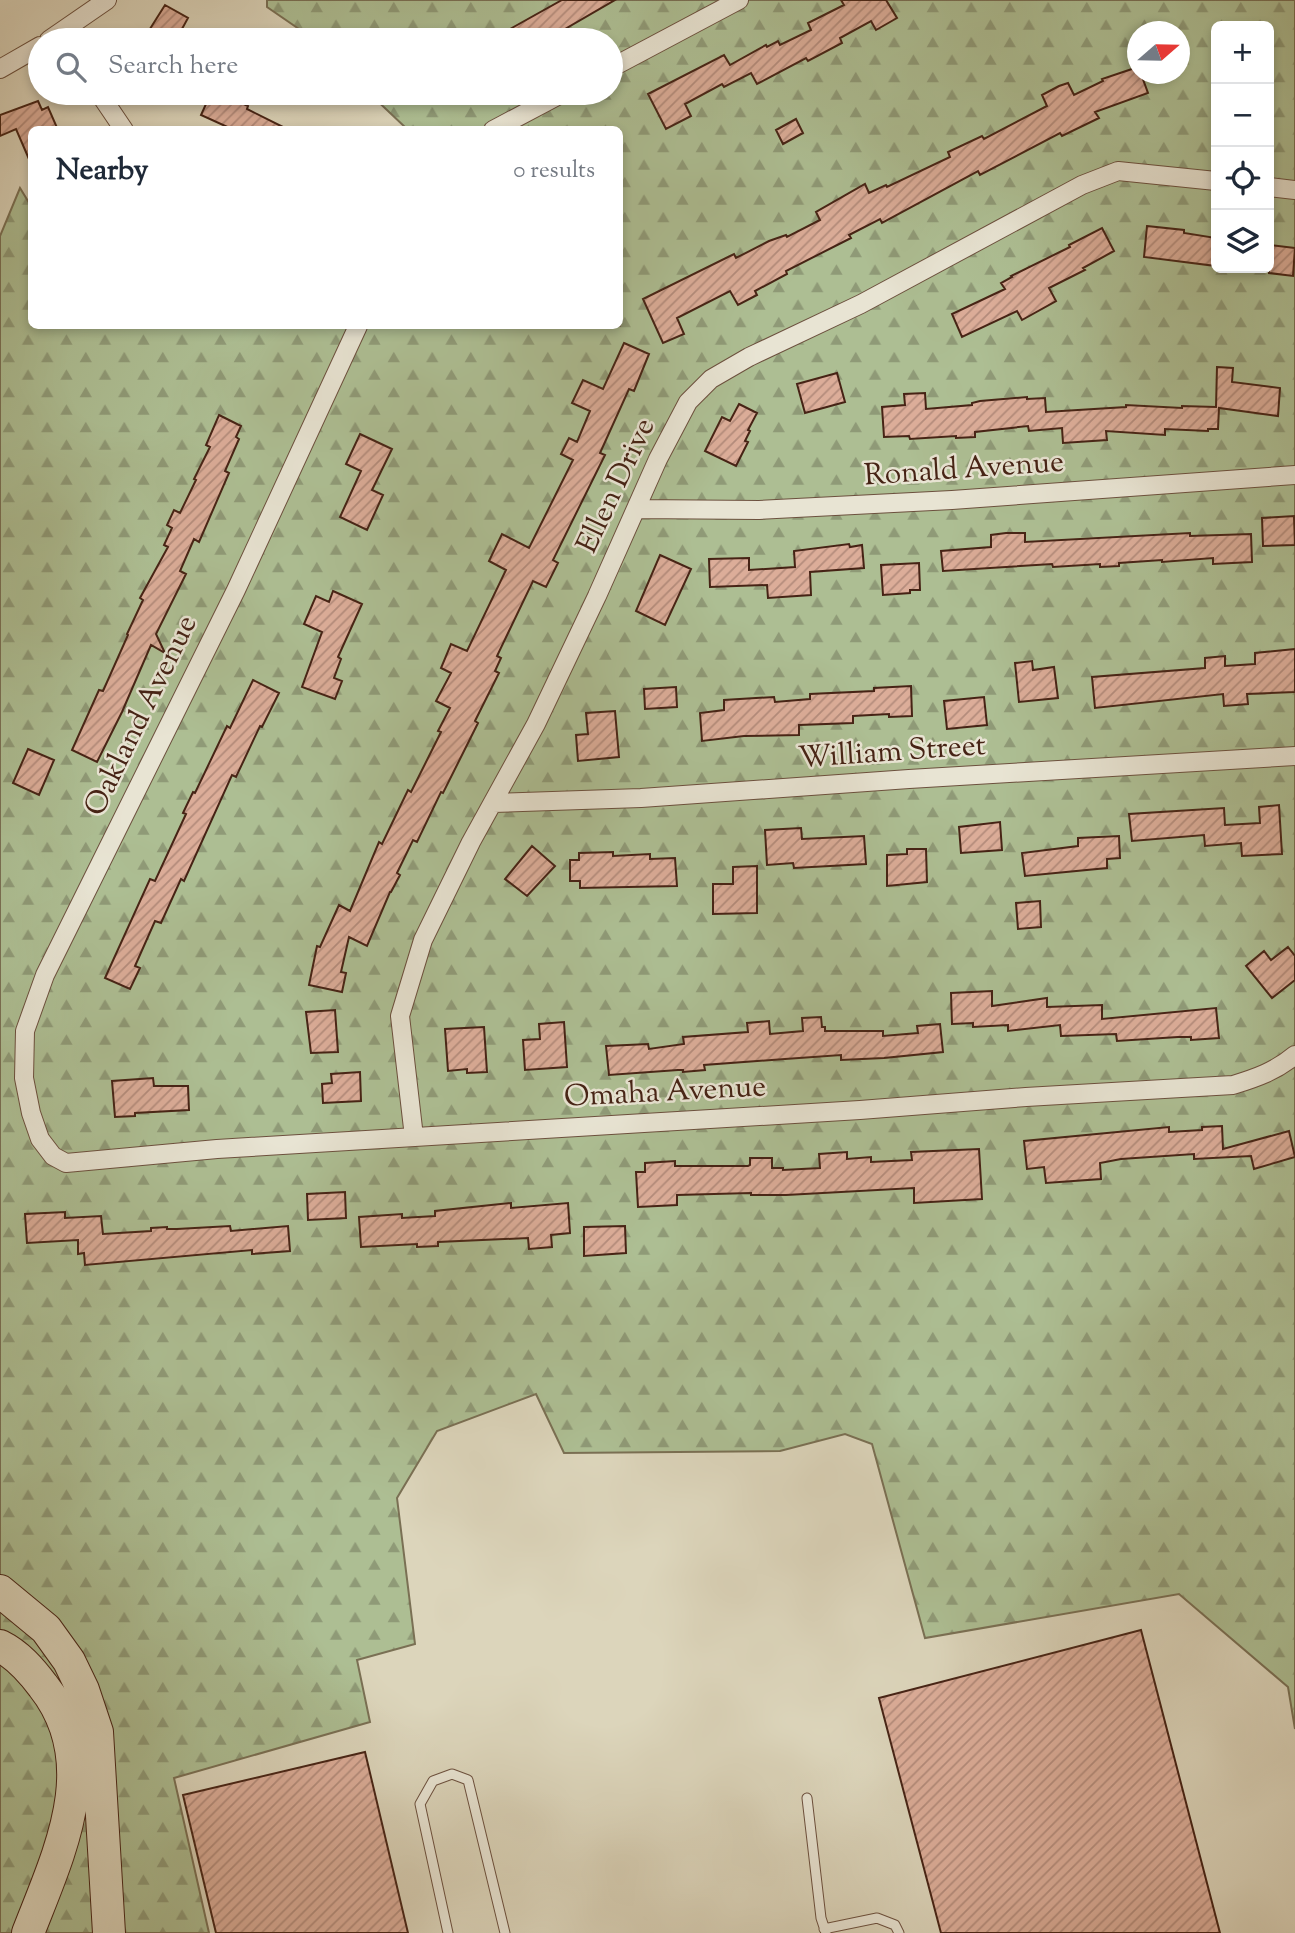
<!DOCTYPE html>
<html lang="en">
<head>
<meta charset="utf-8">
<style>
  :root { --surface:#fff; --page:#f2f2f3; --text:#1f2937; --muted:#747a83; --line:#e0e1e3 }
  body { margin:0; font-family:"Sorts Mill Goudy",serif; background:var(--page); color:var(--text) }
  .controls { position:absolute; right:21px; top:21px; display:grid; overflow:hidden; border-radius:10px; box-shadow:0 4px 10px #0003 }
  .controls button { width:63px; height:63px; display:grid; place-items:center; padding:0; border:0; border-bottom:2px solid var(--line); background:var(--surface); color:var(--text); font:35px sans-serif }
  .compass { position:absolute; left:1127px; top:21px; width:63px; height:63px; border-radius:50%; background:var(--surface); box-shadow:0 4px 10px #0003; rotate:70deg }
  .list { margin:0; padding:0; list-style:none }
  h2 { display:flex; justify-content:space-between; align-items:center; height:91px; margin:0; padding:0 28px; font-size:30px }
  h2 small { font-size:23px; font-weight:400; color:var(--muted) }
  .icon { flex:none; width:38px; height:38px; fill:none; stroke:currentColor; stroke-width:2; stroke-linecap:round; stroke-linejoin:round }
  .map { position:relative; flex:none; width:1295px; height:1933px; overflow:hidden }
  .search { position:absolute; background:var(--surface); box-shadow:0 4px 10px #0003; left:28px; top:28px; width:595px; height:77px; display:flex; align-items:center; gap:18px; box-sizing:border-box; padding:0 24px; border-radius:38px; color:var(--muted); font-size:26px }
  .panel { position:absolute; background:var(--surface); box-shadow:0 4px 10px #0003; left:28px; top:126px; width:595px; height:203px; border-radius:10px }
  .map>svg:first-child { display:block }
  .forest { fill:url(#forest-firs); stroke:#7a7054; stroke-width:2; fill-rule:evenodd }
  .building { fill:url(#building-hatch); stroke:#462315; stroke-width:2 }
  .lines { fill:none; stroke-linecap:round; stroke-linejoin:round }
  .service-casing { stroke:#6c503e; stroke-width:11 }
  .minor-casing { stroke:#6c503e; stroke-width:20 }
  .motorway-casing { stroke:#462315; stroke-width:34 }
  .service { stroke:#e8e4d3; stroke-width:9 }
  .minor { stroke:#e8e4d3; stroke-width:18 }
  .motorway { stroke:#dcd5bb; stroke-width:32 }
  .labels { text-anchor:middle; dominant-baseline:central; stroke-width:5; stroke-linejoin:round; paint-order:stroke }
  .street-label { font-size:30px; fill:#462315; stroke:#e8e4d3 }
</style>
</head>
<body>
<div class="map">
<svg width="1295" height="1933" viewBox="0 0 1295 1933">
  <defs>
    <pattern id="forest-firs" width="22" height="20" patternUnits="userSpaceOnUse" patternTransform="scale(1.75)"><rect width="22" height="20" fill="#adbe93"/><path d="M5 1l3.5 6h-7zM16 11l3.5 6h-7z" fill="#8f9a77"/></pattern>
    <pattern id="building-hatch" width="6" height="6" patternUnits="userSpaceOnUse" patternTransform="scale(1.75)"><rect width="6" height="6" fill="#dcad99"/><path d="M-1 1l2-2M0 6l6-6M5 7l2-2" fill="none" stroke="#b48c7c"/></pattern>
  </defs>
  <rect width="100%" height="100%" fill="#dcd5bb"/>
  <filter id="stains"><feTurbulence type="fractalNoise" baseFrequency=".00286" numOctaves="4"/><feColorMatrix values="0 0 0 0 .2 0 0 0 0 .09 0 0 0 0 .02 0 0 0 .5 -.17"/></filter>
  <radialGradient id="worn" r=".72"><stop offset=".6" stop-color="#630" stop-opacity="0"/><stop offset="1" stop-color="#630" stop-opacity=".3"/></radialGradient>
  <path class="forest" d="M 267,0 L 1295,0 L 1295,1729 L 1288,1687 L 1179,1594 L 925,1638 L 872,1444 L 845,1434 L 780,1451 L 564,1453 L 536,1394 L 437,1431 L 397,1498 L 415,1644 L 357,1660 L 370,1722 L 174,1778 L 209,1933 L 0,1933 L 0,236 L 20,188 L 31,206 L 32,326 L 620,326 L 620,130 L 407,129 L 369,93 L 611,93 L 611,40 L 315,40 L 267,7 ZM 1216,26 L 1269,26 L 1269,268 L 1216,268 ZM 1138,32 L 1180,32 L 1180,74 L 1138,74 Z"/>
  <path class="building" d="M 562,0 L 615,0 L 546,40 L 517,40 L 510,29 Z
    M 841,0 L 886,0 L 897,18 L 876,30 L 871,21 L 840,38 L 842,43 L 808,61 L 806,58 L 757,84 L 751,73 L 724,87 L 722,84 L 685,104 L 691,116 L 666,129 L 648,94 L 724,55 L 730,65 L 766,45 L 767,47 L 778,41 L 780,45 L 811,30 L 808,23 L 844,5 Z
    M 165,5 L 188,18 L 176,40 L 143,40 Z
    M 1138,67 L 1138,74 L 1141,74 L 1148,93 L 1095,112 L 1099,118 L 1062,136 L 1060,133 L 980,175 L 978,171 L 882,223 L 880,219 L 849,235 L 851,238 L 786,271 L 787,274 L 755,291 L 757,295 L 738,305 L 730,291 L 677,318 L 684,334 L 663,343 L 643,299 L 734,254 L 736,258 L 769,241 L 786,235 L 787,237 L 820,220 L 816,212 L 865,184 L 869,193 L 886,185 L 887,187 L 950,157 L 948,152 L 982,136 L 984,139 L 1047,106 L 1042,95 L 1059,86 L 1068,83 L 1074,95 L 1103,81 L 1102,79 Z
    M 211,93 L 219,93 L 248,106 L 247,109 L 289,130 L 234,130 L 201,115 Z
    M 38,101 L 42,110 L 48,107 L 58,130 L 32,130 L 32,166 L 16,129 L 0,136 L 0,115 Z
    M 796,119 L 803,133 L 783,144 L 776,130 Z
    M 1147,226 L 1184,230 L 1184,233 L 1216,238 L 1216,266 L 1144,257 Z
    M 1102,228 L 1114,251 L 1083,268 L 1085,270 L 1049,288 L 1056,301 L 1022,320 L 1017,311 L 962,337 L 952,314 L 1005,289 L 1001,283 L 1012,277 L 1011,276 L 1070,247 L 1069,245 Z
    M 1269,245 L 1295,248 L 1293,276 L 1269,273 Z
    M 624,343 L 649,354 L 634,391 L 629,389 L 600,453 L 605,455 L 553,560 L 558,563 L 546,587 L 533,581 L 497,656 L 501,658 L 495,671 L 499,673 L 475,721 L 478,723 L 443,793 L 441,792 L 417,842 L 413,840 L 397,873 L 400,875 L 391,892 L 390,892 L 367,946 L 349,937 L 341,972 L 346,973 L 342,992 L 309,985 L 317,946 L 320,947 L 339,905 L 350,911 L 379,842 L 382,844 L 408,790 L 411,792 L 441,732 L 438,731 L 450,708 L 436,701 L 451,673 L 441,668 L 451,644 L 467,651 L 506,570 L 489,561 L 502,534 L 529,548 L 573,460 L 561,454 L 569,438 L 577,442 L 590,411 L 572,403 L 583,380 L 603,389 Z
    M 1217,367 L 1233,368 L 1232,382 L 1280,388 L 1278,416 L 1219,408 L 1218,429 L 1208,429 L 1208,431 L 1165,429 L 1165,435 L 1106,431 L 1107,440 L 1063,443 L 1062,428 L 1029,431 L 1028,426 L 975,432 L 975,437 L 956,438 L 956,436 L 910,439 L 909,436 L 884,437 L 882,407 L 905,405 L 904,394 L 925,393 L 926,409 L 972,405 L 972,403 L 980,401 L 1027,397 L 1027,399 L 1045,398 L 1046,412 L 1126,407 L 1126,405 L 1182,408 L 1182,406 L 1216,407 Z
    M 837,373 L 845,402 L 805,413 L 797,384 Z
    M 739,404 L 757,413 L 748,430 L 750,431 L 745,441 L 748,442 L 736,466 L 705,451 L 722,417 L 730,421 Z
    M 219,415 L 241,426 L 236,437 L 239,439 L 225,471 L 229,473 L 199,542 L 194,539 L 180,571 L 186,574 L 156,634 L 165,653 L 151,645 L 122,712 L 97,762 L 72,750 L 99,690 L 103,691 L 128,635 L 127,634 L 143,600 L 140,598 L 168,547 L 164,545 L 172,528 L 167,525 L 174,510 L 180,513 L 196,480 L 194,479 L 210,447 L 206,445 Z
    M 360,434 L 392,449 L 372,490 L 383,495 L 367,530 L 340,517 L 361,471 L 346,464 Z
    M 1294,516 L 1295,545 L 1263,546 L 1262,518 Z
    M 1006,533 L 1025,533 L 1025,542 L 1190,533 L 1190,536 L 1251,534 L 1252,562 L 1213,564 L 1213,558 L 1162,562 L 1162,560 L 1119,563 L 1119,566 L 1100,567 L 1100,564 L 1053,567 L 1052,564 L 943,571 L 941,551 L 991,547 L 991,535 Z
    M 849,544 L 850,547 L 862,545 L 864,568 L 810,572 L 811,595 L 768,598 L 767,585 L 710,587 L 709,559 L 749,558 L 749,570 L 795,567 L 794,551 Z
    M 660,555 L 691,569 L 665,625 L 636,611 Z
    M 919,563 L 920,590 L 910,590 L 910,593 L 883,595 L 881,565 Z
    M 333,591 L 362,604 L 338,657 L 341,659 L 334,678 L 342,681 L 335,699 L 302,687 L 322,632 L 304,624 L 316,596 L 329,602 Z
    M 1295,649 L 1295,692 L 1247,694 L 1248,704 L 1224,706 L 1223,694 L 1095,708 L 1092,677 L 1205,668 L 1205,658 L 1225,656 L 1225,666 L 1255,664 L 1255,653 Z
    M 1032,661 L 1033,670 L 1054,667 L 1058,698 L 1019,702 L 1015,663 Z
    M 253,680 L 279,693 L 262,727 L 260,726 L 236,777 L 232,775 L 184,881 L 181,879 L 161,923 L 155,921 L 135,966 L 140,968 L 130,989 L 105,978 L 150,879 L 155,881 L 186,814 L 183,813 L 193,792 L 195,793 L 227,726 L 230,728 Z
    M 911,686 L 912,716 L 889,717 L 889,714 L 853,716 L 853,723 L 799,725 L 799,735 L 744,736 L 702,741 L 700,713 L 724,710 L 724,700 L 774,697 L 775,702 L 810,699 L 810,694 L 874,691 L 874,688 Z
    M 676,687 L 677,707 L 645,709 L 644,689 Z
    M 984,697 L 987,725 L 947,729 L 944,701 Z
    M 615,711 L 619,757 L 578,761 L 576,735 L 588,734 L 586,713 Z
    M 28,749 L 54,760 L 39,795 L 13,783 Z
    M 1279,805 L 1282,854 L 1242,856 L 1241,843 L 1205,846 L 1204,835 L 1132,841 L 1129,814 L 1224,808 L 1225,825 L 1260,823 L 1259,807 Z
    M 1000,822 L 1002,850 L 961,853 L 959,827 Z
    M 801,828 L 802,839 L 864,836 L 866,864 L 794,868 L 793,863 L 767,865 L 765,830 Z
    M 1119,836 L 1120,858 L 1107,859 L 1107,868 L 1025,876 L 1022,853 L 1078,846 L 1078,838 Z
    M 532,846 L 555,866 L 527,896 L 505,879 Z
    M 907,849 L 926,849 L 927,882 L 887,886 L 887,855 L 907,854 Z
    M 613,852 L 613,856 L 650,854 L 650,859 L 675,858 L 677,886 L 580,888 L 580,881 L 570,881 L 570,860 L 579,860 L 579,853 Z
    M 757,866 L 757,913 L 713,914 L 713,884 L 733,884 L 733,867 Z
    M 1040,901 L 1041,927 L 1018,929 L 1016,903 Z
    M 1288,947 L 1295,956 L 1295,980 L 1272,998 L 1246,966 L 1264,951 L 1271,960 Z
    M 992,991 L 992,1006 L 1047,998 L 1047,1007 L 1102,1005 L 1102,1019 L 1216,1008 L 1219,1038 L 1191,1040 L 1191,1037 L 1178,1037 L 1117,1041 L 1116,1034 L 1061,1036 L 1060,1025 L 1008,1031 L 1008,1025 L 973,1027 L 973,1023 L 952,1024 L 951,993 Z
    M 335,1010 L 338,1052 L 311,1053 L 306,1012 Z
    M 821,1017 L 822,1027 L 825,1027 L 825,1031 L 883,1031 L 883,1036 L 918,1033 L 917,1026 L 940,1024 L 943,1052 L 884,1058 L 841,1060 L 841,1055 L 785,1059 L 704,1065 L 705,1070 L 683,1072 L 683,1070 L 678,1070 L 609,1075 L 606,1046 L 648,1044 L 649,1049 L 684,1044 L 683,1037 L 748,1032 L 747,1023 L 769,1021 L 770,1034 L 803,1031 L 802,1018 Z
    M 564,1022 L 567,1067 L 525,1070 L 523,1040 L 540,1039 L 539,1024 Z
    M 484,1027 L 487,1072 L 467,1073 L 467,1069 L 448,1071 L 445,1029 Z
    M 360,1072 L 361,1101 L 323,1103 L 322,1084 L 332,1083 L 331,1074 Z
    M 153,1078 L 154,1086 L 188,1086 L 189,1110 L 135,1113 L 135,1116 L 115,1117 L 112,1081 Z
    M 1222,1126 L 1223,1149 L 1289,1131 L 1295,1157 L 1254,1169 L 1251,1156 L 1194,1159 L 1194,1154 L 1121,1159 L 1100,1163 L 1101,1179 L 1046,1183 L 1044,1167 L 1027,1169 L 1024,1141 L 1169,1127 L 1169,1132 L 1202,1130 L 1202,1127 Z
    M 979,1149 L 982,1199 L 914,1203 L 914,1188 L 786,1195 L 751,1195 L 751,1193 L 677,1195 L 677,1205 L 638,1207 L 636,1172 L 645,1172 L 645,1163 L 675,1161 L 675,1166 L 748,1166 L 750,1165 L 750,1158 L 772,1158 L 772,1168 L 783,1168 L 783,1170 L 820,1168 L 819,1154 L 847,1152 L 847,1159 L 871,1157 L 871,1162 L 912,1160 L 911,1152 Z
    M 345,1192 L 346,1218 L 308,1220 L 307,1194 Z
    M 511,1203 L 511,1208 L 568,1203 L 570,1233 L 551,1235 L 552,1247 L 529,1249 L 528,1238 L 438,1242 L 438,1246 L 417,1247 L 417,1244 L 361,1247 L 359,1217 L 402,1214 L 402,1218 L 435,1216 L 435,1211 Z
    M 65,1212 L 65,1218 L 101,1216 L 103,1234 L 151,1231 L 151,1228 L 167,1227 L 167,1229 L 177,1229 L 230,1226 L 231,1231 L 288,1226 L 290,1251 L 252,1254 L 252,1250 L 85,1265 L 84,1253 L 78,1254 L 78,1240 L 27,1243 L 25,1214 Z
    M 625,1226 L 626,1253 L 584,1256 L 584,1227 Z
    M 1141,1630 L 1220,1933 L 941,1933 L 879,1698 Z
    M 365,1752 L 408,1933 L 216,1933 L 183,1795 Z"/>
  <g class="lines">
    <g class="service-casing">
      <path id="service" d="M 807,1798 L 821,1918 L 826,1933
        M 824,1929 L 877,1918 L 895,1925 L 899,1933
        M 448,1933 L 420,1804 L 433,1781 L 452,1774 L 468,1780 L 505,1933"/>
    </g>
    <g class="minor-casing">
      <path id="minor" d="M 49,40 L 107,0
        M 611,68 L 739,0
        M 0,69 L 40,46
        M 99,93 L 124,130
        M 493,130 L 563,93
        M 1269,187 L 1295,190
        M 358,326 L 236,590 L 45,975 L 25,1031 L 24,1078 L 31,1113 L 40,1139 L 53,1156 L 66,1163 L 217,1149 L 860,1110 L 1026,1097 L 1233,1085 C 1256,1078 1276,1071 1295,1055
        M 636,509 L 759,510 L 952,500 L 1295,475
        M 493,803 L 641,798 L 909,779 L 1295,756
        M 414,1137 L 400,1016 L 423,940 L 471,842 L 536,724 L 597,596 L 658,459 L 688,402 L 711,379 L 749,357 L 861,304 L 1082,185 L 1118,171 L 1216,181"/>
    </g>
    <g class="motorway-casing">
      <path id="motorway" d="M 0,1591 L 46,1629 L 69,1661 L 83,1690 L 97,1732 L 109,1933
        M 0,1646 C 18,1655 31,1670 43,1686 C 104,1763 59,1853 28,1933"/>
    </g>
    <use href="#service" class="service"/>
    <use href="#minor" class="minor"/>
    <use href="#motorway" class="motorway"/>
  </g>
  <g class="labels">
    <g class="street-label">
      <text transform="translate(964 470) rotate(-4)">Ronald Avenue</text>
      <text transform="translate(617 486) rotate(-65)">Ellen Drive</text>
      <text transform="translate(142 716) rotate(-64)">Oakland Avenue</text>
      <text transform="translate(892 753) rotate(-4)">William Street</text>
      <text transform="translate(665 1093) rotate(-3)">Omaha Avenue</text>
    </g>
  </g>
  <rect width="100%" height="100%" filter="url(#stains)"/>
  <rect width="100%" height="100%" fill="url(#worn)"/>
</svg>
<div class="controls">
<button>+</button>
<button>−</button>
<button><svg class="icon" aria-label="locate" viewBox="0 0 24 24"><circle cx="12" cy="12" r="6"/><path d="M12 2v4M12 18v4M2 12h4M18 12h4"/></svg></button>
<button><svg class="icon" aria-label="layers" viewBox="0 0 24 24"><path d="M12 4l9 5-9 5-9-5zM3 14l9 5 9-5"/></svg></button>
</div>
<svg class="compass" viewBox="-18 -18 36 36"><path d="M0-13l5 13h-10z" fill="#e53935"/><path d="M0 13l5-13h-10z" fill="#747a83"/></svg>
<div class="search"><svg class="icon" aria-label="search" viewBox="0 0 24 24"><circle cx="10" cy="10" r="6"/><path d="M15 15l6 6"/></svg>Search here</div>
<section class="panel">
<h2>Nearby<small>0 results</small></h2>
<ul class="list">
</ul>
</section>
</div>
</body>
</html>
